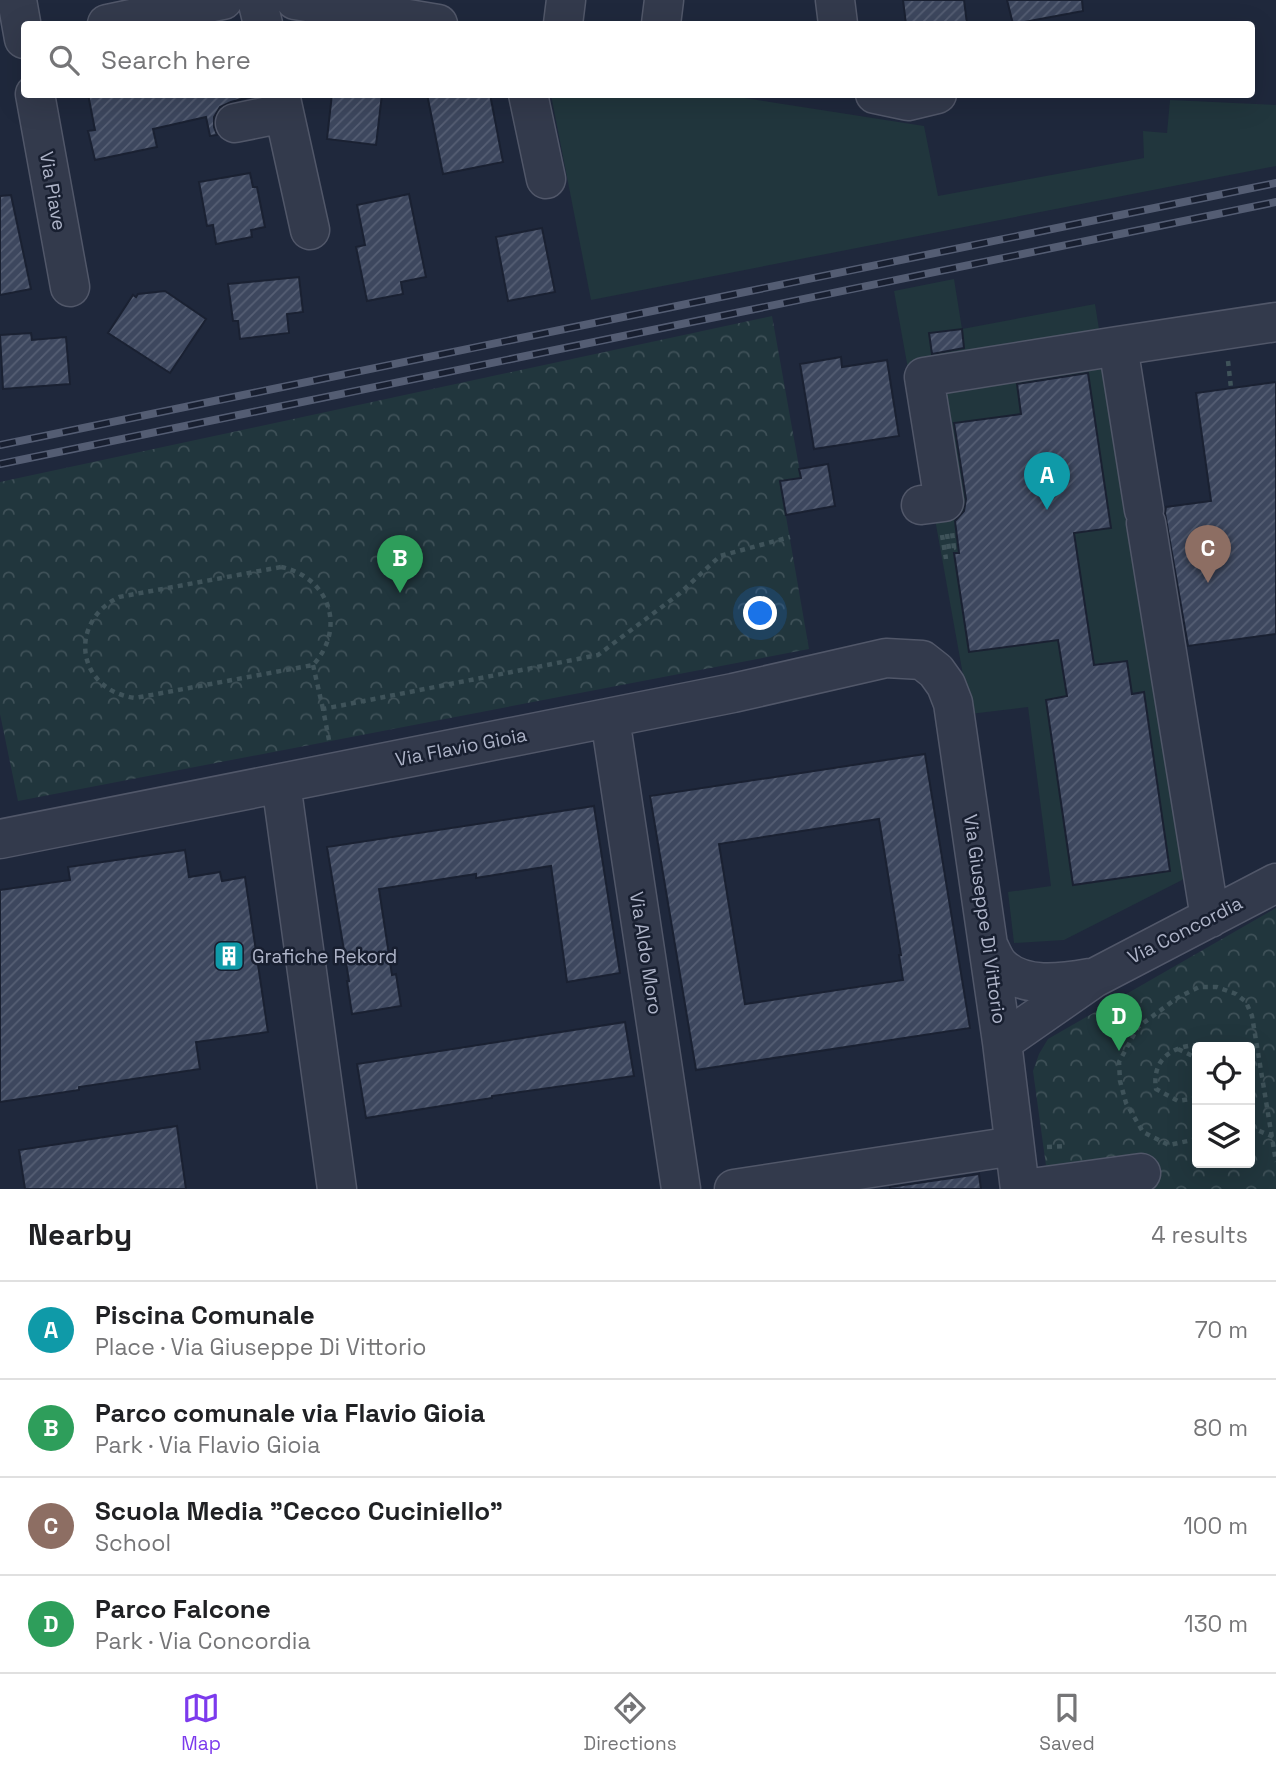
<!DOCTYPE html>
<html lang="en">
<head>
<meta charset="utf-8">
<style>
  :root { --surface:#fff; --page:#f6f6f6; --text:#202124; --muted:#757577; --line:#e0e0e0; --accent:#7c3aed }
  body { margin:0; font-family:"Space Grotesk",sans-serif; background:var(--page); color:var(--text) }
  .controls { position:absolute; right:21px; bottom:21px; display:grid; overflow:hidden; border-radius:7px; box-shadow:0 7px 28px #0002 }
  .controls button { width:63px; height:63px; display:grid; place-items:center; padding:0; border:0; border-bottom:2px solid var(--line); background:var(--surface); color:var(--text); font:35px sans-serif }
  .you { position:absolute; left:761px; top:614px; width:24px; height:24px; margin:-18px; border:5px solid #fff; border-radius:50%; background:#1a73e8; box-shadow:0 0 0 10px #1a73e833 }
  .badge { display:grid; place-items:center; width:46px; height:46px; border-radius:50%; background:var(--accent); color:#fff; font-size:23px; font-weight:700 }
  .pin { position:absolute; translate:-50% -58px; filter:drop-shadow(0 2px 4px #0008) }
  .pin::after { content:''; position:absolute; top:37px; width:24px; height:21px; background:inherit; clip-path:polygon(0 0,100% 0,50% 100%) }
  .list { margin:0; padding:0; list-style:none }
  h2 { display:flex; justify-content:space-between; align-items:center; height:91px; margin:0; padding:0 28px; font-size:30px }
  h2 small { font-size:23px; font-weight:400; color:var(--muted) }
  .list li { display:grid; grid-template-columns:46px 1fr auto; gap:21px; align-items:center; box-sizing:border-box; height:98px; padding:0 28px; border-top:2px solid var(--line) }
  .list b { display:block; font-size:26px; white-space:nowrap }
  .list p { margin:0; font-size:23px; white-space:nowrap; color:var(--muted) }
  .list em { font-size:23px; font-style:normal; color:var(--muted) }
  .icon { flex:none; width:38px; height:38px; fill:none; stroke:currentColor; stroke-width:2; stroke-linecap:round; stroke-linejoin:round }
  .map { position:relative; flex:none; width:1276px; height:1189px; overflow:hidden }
  .search { position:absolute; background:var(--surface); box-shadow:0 7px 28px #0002; left:21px; right:21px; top:21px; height:77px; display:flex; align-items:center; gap:18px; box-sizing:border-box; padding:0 24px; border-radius:7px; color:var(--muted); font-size:26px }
  .sheet { height:483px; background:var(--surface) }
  nav { display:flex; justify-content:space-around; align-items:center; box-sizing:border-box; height:98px; border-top:2px solid var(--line); background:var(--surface); font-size:19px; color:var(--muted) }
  nav a { display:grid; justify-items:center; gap:4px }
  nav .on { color:var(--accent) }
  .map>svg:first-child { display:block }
  .green { fill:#21363d }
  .forest { fill:url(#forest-crowns); fill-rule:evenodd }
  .building { fill:url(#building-hatch); stroke:#1a2132; stroke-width:2; fill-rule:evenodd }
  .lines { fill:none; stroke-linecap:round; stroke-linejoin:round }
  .minor-casing { stroke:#515769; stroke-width:41 }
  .path { stroke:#3f535a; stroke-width:4.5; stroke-dasharray:5 5; stroke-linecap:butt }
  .minor { stroke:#333a4c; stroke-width:38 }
  .rail-casing { stroke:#545d73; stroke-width:8 }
  .rail { stroke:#181f30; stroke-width:5; stroke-dasharray:16; stroke-linecap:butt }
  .labels { text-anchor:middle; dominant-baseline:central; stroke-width:5; stroke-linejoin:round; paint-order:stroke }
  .street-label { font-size:19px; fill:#aeb4c8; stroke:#181f30 }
  .poi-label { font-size:19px; fill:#aeb4c8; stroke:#181f30; text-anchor:start }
</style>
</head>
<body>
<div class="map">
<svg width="1276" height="1189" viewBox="0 0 1276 1189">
  <defs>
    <pattern id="forest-crowns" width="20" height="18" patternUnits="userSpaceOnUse" patternTransform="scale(1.75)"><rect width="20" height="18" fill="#21363d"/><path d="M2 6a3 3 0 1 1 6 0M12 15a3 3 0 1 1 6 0" fill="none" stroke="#3f5158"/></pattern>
    <pattern id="building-hatch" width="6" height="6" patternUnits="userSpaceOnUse" patternTransform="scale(1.75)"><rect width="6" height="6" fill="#3d475e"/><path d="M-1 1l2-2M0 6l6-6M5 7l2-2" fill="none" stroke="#565f74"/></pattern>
  </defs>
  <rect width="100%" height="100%" fill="#1f283c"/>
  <path class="green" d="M 551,95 L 725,95 L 924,126 L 938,196 L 1144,158 L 1143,131 L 1167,133 L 1170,100 L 1276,105 L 1276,166 L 591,300 Z
    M 954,279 L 962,329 L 1095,304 L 1186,878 L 1064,940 L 1014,943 L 1008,892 L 1051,886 L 1028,707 L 970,714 L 894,291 Z"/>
  <path class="forest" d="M 772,316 L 801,478 L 780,482 L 809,649 L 18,801 L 0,714 L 0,482 Z
    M 1276,908 L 1276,1189 L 1129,1189 L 1047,1173 L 1033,1071 L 1039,1054 L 1048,1039 ZM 1197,1047 L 1250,1047 L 1250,1163 L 1197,1163 Z"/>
  <path class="building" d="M 903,0 L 964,0 L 967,24 L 906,24 Z
    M 1007,0 L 1082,0 L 1083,11 L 1013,24 Z
    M 88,94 L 259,94 L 231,102 L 220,107 L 214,117 L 214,127 L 217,135 L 210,136 L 206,117 L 153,129 L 157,147 L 95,160 L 88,131 L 95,130 Z
    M 332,94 L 382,94 L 376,145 L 327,139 Z
    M 427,94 L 490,94 L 503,162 L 443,174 Z
    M 250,173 L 253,187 L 257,187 L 265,227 L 251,230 L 252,237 L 216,244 L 213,225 L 207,226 L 199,182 Z
    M 409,194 L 426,277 L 401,282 L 403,294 L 367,301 L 356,247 L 365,245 L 357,205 Z
    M 11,195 L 31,289 L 0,295 L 0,196 Z
    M 542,228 L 555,292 L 508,301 L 496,237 Z
    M 299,277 L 303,312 L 287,314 L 289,333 L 240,339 L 238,321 L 233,321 L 228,284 Z
    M 165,291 L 206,319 L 170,373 L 108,333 L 133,295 L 136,297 L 138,294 Z
    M 962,329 L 964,348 L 932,354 L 929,333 Z
    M 31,333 L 32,340 L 66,337 L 70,384 L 3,389 L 0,335 Z
    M 841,357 L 842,367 L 887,360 L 899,436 L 814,449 L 800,364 Z
    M 1088,373 L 1111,528 L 1074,533 L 1094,665 L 1127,661 L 1132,694 L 1144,692 L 1170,871 L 1073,885 L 1046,700 L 1067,696 L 1058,640 L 969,652 L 954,553 L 959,553 L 955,521 L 964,511 L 966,499 L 954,423 L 1021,414 L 1017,384 Z
    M 1276,382 L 1276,634 L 1188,646 L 1165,513 L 1166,507 L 1211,501 L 1196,393 Z
    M 828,464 L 835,506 L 786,515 L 780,481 L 801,478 L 799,469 Z
    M 925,754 L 970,1028 L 696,1070 L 650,796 ZM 879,819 L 901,955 L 899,955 L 903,980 L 745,1004 L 719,844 Z
    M 594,806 L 620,973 L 567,982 L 551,866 L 476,878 L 476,874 L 379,889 L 392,975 L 396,974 L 401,1006 L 352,1014 L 347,981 L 349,981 L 327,847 Z
    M 185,850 L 189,877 L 220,872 L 222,881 L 245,877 L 268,1032 L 196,1042 L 200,1069 L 79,1087 L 79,1090 L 0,1102 L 0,890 L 70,880 L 68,867 Z
    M 625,1022 L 634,1076 L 492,1096 L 492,1098 L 366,1118 L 357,1064 Z
    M 177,1126 L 186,1189 L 25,1189 L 19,1150 Z
    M 979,1174 L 981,1189 L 890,1189 L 890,1187 Z"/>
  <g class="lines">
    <g class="minor-casing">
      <path id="minor" d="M 17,0 L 24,39
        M 257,0 L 263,24
        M 295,0 L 438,24
        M 835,0 L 838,24
        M 107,24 L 223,0
        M 563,24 L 566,0
        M 661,24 L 664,0
        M 35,94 L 70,287
        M 280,94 L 310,230
        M 528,94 L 546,179
        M 875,94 L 908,101 L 937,94
        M 235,123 L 284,113
        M 1118,346 L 1276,322
        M 921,505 L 944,502 L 924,377 L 1118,346 L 1144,510
        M 1146,523 L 1210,918
        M 610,718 L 681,1189
        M 281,783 L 337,1189
        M 0,839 L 733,693 L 886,658 L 922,660 L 936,671 L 946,685 L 953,703 L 1002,1042 L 1020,1189
        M 989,947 C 992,953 995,961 1000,966 C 1023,989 1061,983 1090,978
        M 1002,1042 L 1094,978 L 1276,883
        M 734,1189 L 1014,1146
        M 1024,1189 L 1141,1173"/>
    </g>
    <path class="path" d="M 1228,361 L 1231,388
      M 947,534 L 949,549 L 954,548 L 952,532
      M 942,535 L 946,559
      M 281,567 C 329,577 347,628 313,665 L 135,698 C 77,690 67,623 119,597 Z
      M 313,665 L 323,709
      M 329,740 L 323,709 L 598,655 L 679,594 L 720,556 L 790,537
      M 1178,1049 L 1197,1058
      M 1197,1098 L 1178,1101 L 1156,1089 C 1150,1049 1189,1040 1220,1047
      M 1250,1127 L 1276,1138
      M 1197,1139 L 1169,1145 L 1143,1132 L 1126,1103 L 1120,1081 L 1119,1062 L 1138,1027 L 1177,998 L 1199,987 L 1217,987 L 1236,994 L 1246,1002 L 1252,1016 L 1276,1162
      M 1047,1147 L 1067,1146"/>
    <use href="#minor" class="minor"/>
    <g class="rail-casing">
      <path id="rail" d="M 0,445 L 1276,183
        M 0,464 L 1276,202"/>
    </g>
    <use href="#rail" class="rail"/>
  </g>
  <defs>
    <g id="building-square" transform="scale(1.575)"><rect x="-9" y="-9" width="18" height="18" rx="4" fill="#0f9aa8" stroke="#181f30"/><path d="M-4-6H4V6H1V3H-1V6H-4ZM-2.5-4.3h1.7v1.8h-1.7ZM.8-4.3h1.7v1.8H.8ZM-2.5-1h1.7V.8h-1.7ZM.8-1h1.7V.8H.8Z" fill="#fff"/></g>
  </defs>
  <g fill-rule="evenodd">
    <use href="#building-square" x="229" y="956"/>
  </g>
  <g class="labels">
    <g class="street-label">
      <text transform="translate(53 191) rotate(80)">Via Piave</text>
      <text transform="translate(461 747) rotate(-11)">Via Flavio Gioia</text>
      <text transform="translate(985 919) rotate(82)">Via Giuseppe Di Vittorio</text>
      <text transform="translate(1185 930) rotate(-27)">Via Concordia</text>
      <text transform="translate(646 953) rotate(81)">Via Aldo Moro</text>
    </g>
    <g class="poi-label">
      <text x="252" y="956">Grafiche Rekord</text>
    </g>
  </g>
</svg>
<div class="controls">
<button><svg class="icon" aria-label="locate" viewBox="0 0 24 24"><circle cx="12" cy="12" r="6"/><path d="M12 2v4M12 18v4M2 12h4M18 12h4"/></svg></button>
<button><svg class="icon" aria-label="layers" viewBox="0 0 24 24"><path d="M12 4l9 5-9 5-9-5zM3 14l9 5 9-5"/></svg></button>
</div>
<div class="you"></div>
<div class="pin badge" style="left:1047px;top:510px;background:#0f9aa8">A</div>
<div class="pin badge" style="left:400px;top:593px;background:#2e9e5b">B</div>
<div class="pin badge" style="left:1208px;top:583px;background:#8d6e63">C</div>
<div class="pin badge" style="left:1119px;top:1051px;background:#2e9e5b">D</div>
<div class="search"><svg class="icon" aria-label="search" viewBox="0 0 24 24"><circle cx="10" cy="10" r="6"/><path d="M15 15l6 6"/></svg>Search here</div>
</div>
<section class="sheet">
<h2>Nearby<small>4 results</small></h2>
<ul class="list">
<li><span class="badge" style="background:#0f9aa8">A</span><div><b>Piscina Comunale</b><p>Place · Via Giuseppe Di Vittorio</p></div><em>70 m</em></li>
<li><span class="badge" style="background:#2e9e5b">B</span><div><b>Parco comunale via Flavio Gioia</b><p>Park · Via Flavio Gioia</p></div><em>80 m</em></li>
<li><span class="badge" style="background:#8d6e63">C</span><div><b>Scuola Media &quot;Cecco Cuciniello&quot;</b><p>School</p></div><em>100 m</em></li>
<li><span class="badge" style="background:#2e9e5b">D</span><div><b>Parco Falcone</b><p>Park · Via Concordia</p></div><em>130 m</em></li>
</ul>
</section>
<nav>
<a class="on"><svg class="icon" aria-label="map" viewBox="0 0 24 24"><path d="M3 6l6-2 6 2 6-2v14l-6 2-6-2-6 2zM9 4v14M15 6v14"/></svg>Map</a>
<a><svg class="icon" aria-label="directions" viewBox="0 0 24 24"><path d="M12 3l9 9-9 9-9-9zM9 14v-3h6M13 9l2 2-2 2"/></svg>Directions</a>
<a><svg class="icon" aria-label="saved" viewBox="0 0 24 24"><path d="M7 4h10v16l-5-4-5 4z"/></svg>Saved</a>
</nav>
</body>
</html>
